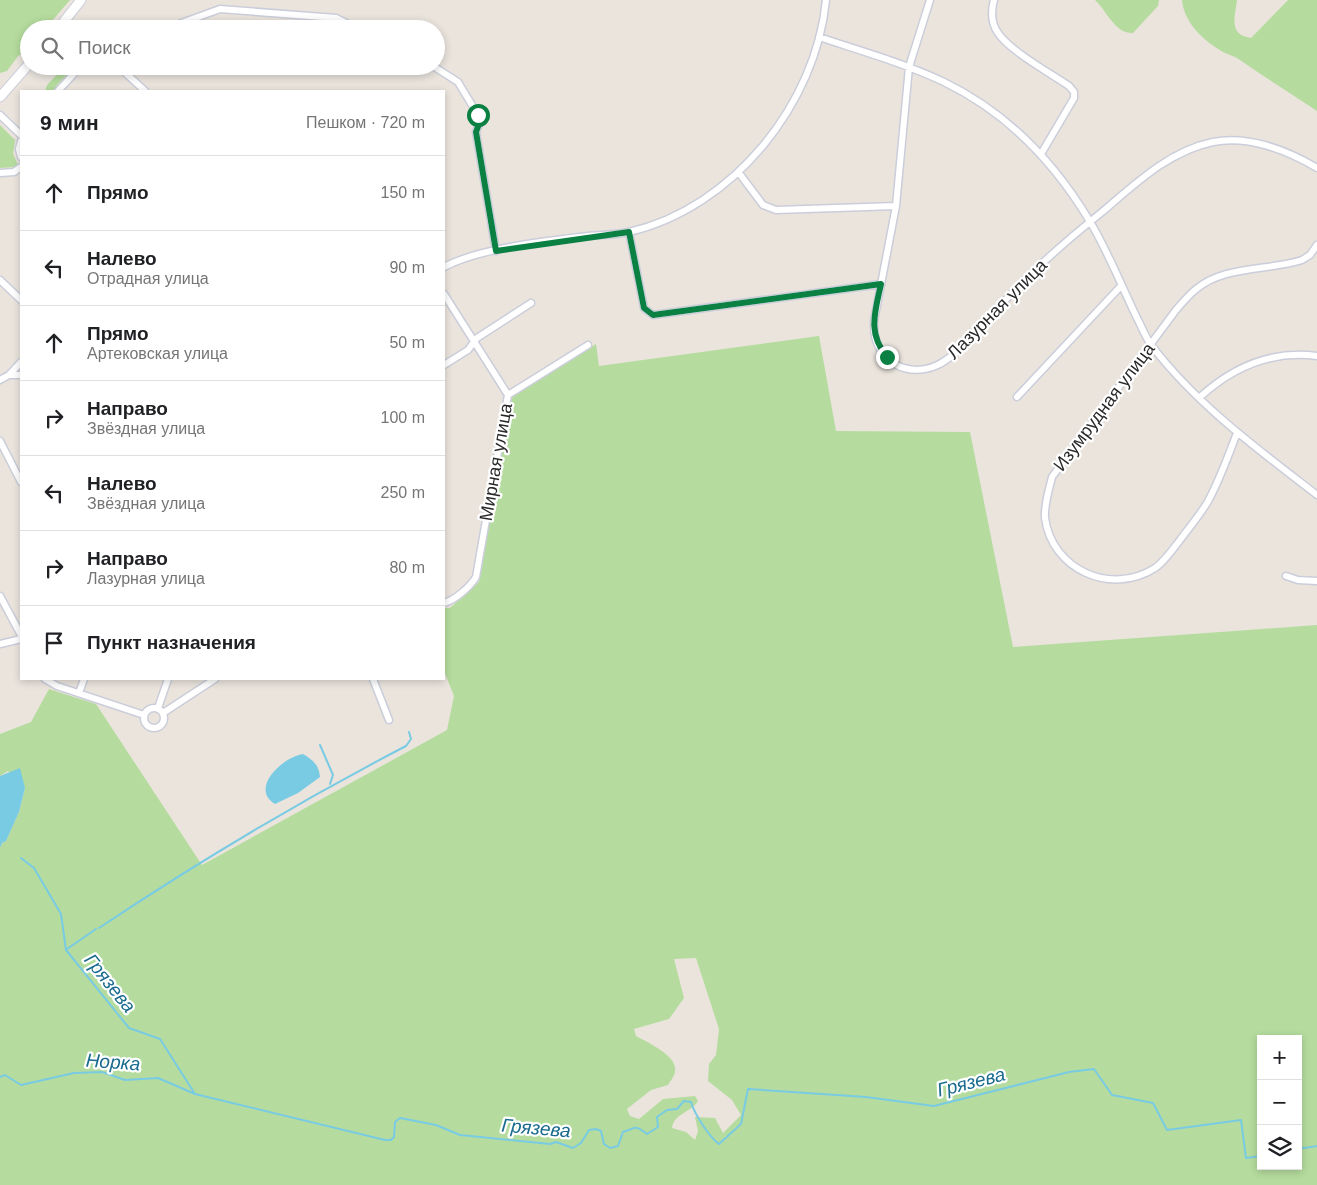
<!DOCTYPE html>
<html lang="ru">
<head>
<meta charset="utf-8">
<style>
  :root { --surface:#fff; --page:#f2f2f2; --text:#202124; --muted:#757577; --line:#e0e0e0 }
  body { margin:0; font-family:Arial,sans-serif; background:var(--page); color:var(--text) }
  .controls { position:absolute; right:15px; bottom:15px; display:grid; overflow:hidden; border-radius:0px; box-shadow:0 2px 8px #0003 }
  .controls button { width:45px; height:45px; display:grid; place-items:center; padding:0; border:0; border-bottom:1px solid var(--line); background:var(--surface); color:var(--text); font:25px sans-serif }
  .stop { position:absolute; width:15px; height:15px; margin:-11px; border:4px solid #0b8043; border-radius:50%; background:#fff }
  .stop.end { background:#0b8043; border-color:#fff; box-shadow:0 1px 5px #0008 }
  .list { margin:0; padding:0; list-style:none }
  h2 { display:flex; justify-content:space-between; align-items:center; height:65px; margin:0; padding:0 20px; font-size:21px }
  h2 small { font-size:16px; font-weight:400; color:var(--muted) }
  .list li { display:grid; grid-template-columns:32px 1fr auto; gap:15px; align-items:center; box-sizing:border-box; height:75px; padding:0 20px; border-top:1px solid var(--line) }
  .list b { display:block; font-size:19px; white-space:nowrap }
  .list p { margin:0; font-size:16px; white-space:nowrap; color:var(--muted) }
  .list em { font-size:16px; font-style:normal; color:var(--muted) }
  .icon { flex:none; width:28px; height:28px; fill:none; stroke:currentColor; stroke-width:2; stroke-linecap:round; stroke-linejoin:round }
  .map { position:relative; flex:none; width:1317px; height:1185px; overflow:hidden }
  .search { position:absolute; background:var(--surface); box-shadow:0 2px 8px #0003; left:20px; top:20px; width:425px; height:55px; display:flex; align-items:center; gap:12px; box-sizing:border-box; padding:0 18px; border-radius:28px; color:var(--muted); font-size:19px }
  .panel { position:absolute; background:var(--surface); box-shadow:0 2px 8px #0003; left:20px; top:90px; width:425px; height:590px; border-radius:0px }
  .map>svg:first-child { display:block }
  .green { fill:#b5dc9e; fill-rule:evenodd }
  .water { fill:#79cbe3 }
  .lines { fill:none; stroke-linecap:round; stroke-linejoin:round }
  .stream { stroke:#79cbe3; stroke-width:2 }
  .minor-casing { stroke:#cbceda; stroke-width:9 }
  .tertiary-casing { stroke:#cbceda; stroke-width:11 }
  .minor { stroke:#fff; stroke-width:6 }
  .tertiary { stroke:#fff; stroke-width:9 }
  .route { stroke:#0b8043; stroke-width:6 }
  .labels { text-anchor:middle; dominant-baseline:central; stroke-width:4.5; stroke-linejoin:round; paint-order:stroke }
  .street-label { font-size:18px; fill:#292929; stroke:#fff }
  .water-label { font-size:19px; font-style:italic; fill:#196a8e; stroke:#fff }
</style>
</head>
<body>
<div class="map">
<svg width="1317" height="1185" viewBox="0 0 1317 1185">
  <rect width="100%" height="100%" fill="#eae4dd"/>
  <path class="green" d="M 0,0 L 70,0 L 45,29 L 29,29 L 29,50 L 18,56 L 7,71 L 0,73 Z
    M 1095,0 L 1159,0 L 1158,6 L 1133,33 C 1115,34 1107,11 1095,0 Z
    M 1182,0 L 1237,0 C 1235,17 1228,35 1251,38 L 1288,0 L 1317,0 L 1317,111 C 1291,94 1266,78 1240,60 C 1235,56 1229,55 1223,52 C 1204,41 1184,23 1182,0 Z
    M 65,66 L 75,66 L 57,85 L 55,91 L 45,91 L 47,85 Z
    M 0,125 L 15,140 L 13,154 L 18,165 L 15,167 L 0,168 Z
    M 819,336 L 836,431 L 970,432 L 1013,647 L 1317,625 L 1317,1185 L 0,1185 L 0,848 L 2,843 L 6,841 L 19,812 L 25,788 L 8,771 L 0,776 L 0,734 L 31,722 L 49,689 L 96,704 L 202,865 L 447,730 L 454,696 L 444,671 L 444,608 L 450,608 L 479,582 L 507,404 L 511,398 L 596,344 L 599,366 ZM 696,958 L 719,1029 L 716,1055 L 709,1064 L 708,1081 L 732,1100 L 741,1115 L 723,1133 L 715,1118 L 695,1117 L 698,1131 L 695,1140 L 686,1132 L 672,1128 C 674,1113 691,1113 698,1101 L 695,1096 L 663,1099 L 639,1119 L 630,1116 L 627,1109 L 651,1090 L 668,1085 C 670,1081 675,1076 675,1071 C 678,1056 647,1042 636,1036 L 634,1029 L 669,1019 L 684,998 L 674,959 ZM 1261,1039 L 1298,1039 L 1298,1166 L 1261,1166 Z"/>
  <path class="water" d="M 303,754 C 313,760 319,765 320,777 L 298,793 L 275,804 C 249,788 283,757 303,754 Z
    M 20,768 L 25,788 L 19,812 L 6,841 L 2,843 L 0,848 L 0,776 Z"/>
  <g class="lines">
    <path class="stream" d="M 320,745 L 333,775 L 330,784
      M 21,858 L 34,868 L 61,914 L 66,950 L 129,1028 L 160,1039 L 195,1094
      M 99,928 C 198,862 300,801 406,746 L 411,739 L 409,732
      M 67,949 L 96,929
      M 0,1077 L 5,1075 L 21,1085 L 74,1073 L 102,1072 L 125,1080 L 158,1078 L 195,1094 L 385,1140 L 391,1140 L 394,1137 L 395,1122 L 400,1118 L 436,1125 L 460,1135 L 550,1144 L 556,1142 L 573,1148 L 581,1143 L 589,1130 L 596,1129 L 601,1131 L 604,1144 L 610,1148 L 618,1146 L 623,1132 C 637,1128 634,1124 647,1134 L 658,1127 L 657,1117 L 667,1110 L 677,1109 L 684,1101 L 691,1102 C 694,1113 709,1137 719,1144 L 741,1124 L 748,1089 L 866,1097 L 934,1106 L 1069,1072 L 1094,1069 L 1112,1095 L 1153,1103 L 1167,1130 L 1241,1120 L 1246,1158 L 1261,1156
      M 1298,1149 L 1317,1146"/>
    <g class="minor-casing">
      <path id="minor" d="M 930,0 L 909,67 L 896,206 L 874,321 C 874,327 874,334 876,340 C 886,371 921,378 946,360 C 972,342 991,315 1012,293 C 1040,263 1071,237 1102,212 C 1135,184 1169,151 1213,142 C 1248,135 1287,150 1317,168
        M 994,0 C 991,11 991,23 998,33 C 1010,51 1050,73 1069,86 L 1074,92 L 1074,98 L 1041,154
        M 165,29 L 220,9 L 336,18 L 358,29
        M 819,37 C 861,51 904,63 944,82 C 1006,112 1054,162 1089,220 C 1107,249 1121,285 1136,316 C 1141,325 1145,337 1152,346 C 1197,405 1259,450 1317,495
        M 118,66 L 145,91
        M 433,66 L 458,82 L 478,115 L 479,124 L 476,132 L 496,251
        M 58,91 L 81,66
        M 0,115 L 21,135
        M 21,141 L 19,149 L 21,157
        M 0,173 L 14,172 L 21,167
        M 739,173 L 763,205 L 776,210 L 896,206
        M 629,232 L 644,308 L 653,315 L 881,284
        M 444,267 C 480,248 547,241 588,236 C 601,235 616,235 629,232 C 733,208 816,104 826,0
        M 0,280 L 21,300
        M 444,294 L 508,395 L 476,577 C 470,587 455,600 444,603
        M 444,365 L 468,350 L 477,338 L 531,303
        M 9,375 L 21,375
        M 0,380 L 9,375 L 21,362
        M 508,395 L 588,345
        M 1017,397 L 1121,286
        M 1200,397 C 1233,367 1271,350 1317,356
        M 1237,433 C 1228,456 1219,482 1207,503 C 1199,516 1189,528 1180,540 C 1173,549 1164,562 1155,568 C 1111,596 1052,570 1045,518 C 1044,504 1049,490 1052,477 L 1176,310 C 1182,303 1188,296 1195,290 C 1224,265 1268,271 1302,260 L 1310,255 L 1317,245
        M 0,441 L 21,482
        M 1286,576 L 1298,580 L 1317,581
        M 0,596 L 21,635
        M 0,644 L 21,639
        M 45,679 L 57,686 L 144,715
        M 373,679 L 389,720
        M 79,693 L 84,679
        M144 718a10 10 0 1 1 20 0a10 10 0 1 1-20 0Z
        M 158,708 L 168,679
        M 163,713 L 215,679"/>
    </g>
    <g class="tertiary-casing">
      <path id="tertiary" d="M 58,29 L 81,0
        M 0,97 L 29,64"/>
    </g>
    <use href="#minor" class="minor"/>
    <use href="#tertiary" class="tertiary"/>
  </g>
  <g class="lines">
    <path class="route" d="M 478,115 L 479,124 L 476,132 L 496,251 L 629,232 L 644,308 L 653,315 L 881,284 C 875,312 867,333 887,357"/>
  </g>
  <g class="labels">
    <g class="street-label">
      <text transform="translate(997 309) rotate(-45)">Лазурная улица</text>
      <text transform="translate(1104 407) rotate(-53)">Изумрудная улица</text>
      <text transform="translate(496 462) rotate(-80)">Мирная улица</text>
    </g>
    <g class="water-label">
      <text transform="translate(110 983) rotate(51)">Грязева</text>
      <text transform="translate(113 1062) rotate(4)">Норка</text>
      <text transform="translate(971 1082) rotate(-14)">Грязева</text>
      <text transform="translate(536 1128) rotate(5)">Грязева</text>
    </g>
  </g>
</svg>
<div class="controls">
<button>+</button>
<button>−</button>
<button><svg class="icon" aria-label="layers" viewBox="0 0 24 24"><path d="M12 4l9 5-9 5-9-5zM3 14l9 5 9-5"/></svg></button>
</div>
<div class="stop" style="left:478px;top:115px"></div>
<div class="stop end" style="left:887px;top:357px"></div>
<div class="search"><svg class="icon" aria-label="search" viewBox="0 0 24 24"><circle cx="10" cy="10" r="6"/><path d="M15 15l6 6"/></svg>Поиск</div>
<section class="panel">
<h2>9 мин<small>Пешком · 720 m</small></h2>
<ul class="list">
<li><svg class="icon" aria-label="ahead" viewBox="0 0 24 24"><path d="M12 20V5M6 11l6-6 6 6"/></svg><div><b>Прямо</b></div><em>150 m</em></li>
<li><svg class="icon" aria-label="left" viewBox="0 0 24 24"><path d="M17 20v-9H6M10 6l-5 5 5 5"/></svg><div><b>Налево</b><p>Отрадная улица</p></div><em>90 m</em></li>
<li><svg class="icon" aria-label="ahead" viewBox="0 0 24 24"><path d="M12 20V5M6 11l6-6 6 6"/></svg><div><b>Прямо</b><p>Артековская улица</p></div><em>50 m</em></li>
<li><svg class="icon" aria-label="right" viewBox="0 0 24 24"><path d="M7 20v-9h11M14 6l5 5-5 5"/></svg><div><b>Направо</b><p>Звёздная улица</p></div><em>100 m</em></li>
<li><svg class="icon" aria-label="left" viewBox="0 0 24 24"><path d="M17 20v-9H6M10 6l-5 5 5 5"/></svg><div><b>Налево</b><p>Звёздная улица</p></div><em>250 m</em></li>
<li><svg class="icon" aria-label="right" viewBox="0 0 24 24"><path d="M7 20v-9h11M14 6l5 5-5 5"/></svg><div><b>Направо</b><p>Лазурная улица</p></div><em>80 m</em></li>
<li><svg class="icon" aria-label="arrive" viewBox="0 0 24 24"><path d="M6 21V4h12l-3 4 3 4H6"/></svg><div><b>Пункт назначения</b></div></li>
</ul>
</section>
</div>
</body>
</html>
